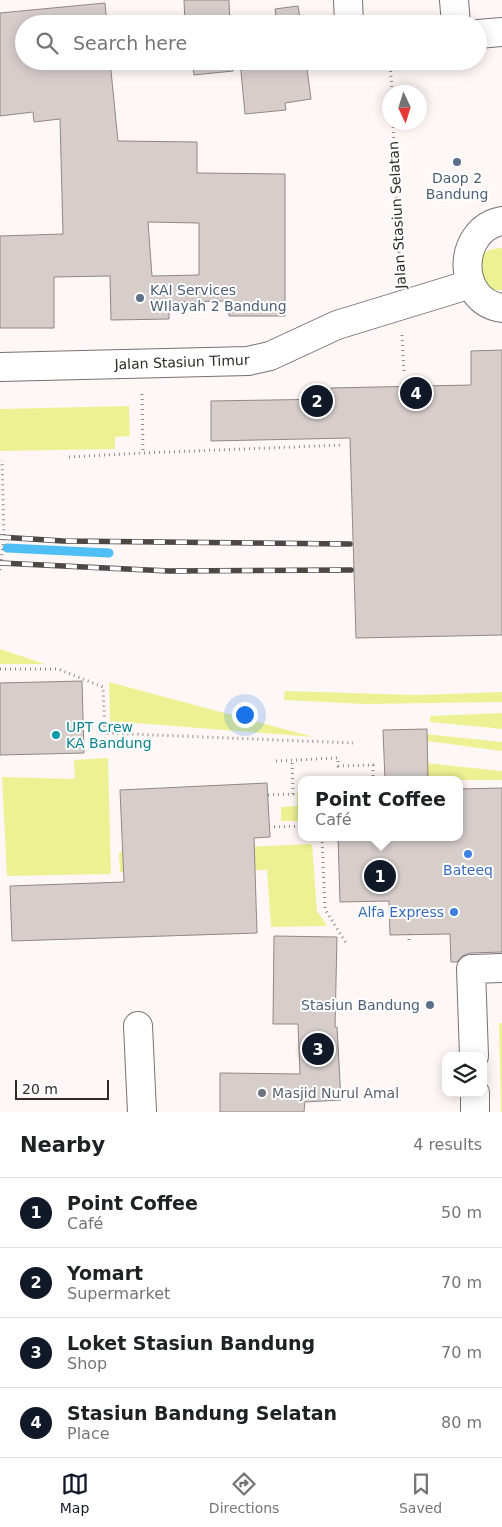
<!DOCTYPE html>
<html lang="en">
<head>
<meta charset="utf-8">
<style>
  :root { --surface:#fff; --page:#f6f6f6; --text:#202124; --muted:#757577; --line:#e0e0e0; --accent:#111827 }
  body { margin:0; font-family:"DejaVu Sans",sans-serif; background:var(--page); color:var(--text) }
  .controls { position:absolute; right:15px; bottom:15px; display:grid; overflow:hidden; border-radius:10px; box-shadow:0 2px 12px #0003 }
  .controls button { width:45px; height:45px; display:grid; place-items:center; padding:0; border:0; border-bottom:1px solid var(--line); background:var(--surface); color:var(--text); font:25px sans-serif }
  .compass { position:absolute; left:382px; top:85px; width:45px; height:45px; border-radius:50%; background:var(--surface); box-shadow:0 2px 12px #0003; rotate:176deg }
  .scale { position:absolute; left:15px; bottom:12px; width:94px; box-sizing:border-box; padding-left:5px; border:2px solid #2e2b29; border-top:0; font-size:14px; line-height:18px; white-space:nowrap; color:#2e2b29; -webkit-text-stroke:4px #fff; paint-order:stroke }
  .you { position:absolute; left:244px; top:714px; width:18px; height:18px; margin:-12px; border:4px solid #fff; border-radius:50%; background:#1a73e8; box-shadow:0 0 0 8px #1a73e833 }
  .badge { display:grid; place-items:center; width:32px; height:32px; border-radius:50%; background:var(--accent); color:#fff; font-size:16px; font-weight:700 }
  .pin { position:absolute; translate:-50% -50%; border:2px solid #fff; box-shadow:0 1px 5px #0006 }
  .popup { position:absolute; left:298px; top:776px; width:165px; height:65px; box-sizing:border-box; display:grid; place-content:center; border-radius:10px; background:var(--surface); filter:drop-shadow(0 1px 4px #0005); font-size:16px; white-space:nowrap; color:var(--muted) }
  .popup b { font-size:19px; color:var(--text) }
  .popup::after { content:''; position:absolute; left:50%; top:100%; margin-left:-10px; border:10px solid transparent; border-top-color:var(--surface) }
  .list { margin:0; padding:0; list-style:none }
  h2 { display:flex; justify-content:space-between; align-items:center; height:65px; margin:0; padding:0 20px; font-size:21px }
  h2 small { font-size:16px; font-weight:400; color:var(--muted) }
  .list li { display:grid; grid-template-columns:32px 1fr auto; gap:15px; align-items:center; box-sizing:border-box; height:70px; padding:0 20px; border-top:1px solid var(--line) }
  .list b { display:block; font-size:19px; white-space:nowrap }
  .list p { margin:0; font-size:16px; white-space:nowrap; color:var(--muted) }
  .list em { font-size:16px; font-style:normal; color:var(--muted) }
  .icon { flex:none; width:28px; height:28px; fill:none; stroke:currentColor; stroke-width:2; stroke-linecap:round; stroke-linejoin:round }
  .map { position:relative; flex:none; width:502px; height:1112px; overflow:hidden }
  .search { position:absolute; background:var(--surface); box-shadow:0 2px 12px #0003; left:15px; right:15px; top:15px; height:55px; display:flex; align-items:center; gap:12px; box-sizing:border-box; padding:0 18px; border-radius:28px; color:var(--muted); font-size:19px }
  .sheet { height:345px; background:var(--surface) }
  nav { display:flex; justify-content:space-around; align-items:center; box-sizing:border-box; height:70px; border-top:1px solid var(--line); background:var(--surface); font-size:14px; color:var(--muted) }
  nav a { display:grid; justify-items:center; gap:2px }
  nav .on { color:var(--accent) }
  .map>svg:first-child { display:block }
  .green { fill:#ecf294 }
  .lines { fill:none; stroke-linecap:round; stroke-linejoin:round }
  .stream { stroke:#4fbef5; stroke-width:9 }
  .building { fill:#d7cecc; stroke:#908786; fill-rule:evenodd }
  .minor-casing { stroke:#79716e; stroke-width:30 }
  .path { stroke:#8f8a88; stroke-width:3; stroke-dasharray:1 4; stroke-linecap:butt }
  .minor { stroke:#fff; stroke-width:28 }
  .rail-casing { stroke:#4b4846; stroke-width:5.5 }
  .rail { stroke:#fff; stroke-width:4; stroke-dasharray:11; stroke-linecap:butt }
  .service-dot { fill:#5c6f8a; stroke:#fff; stroke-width:2 }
  .culture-dot { fill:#0f9aa8; stroke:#fff; stroke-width:2 }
  .shop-dot { fill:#3f7fe0; stroke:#fff; stroke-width:2 }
  .worship-dot { fill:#6b7280; stroke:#fff; stroke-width:2 }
  .labels { text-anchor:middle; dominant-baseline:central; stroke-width:4; stroke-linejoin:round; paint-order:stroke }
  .service-label { font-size:14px; fill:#4e5e75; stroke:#fff }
  .street-label { font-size:14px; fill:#2e2b29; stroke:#fff }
  .culture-label { font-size:14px; fill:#0d838f; stroke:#fff; text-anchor:start }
  .shop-label { font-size:14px; fill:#366cbe; stroke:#fff }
  .worship-label { font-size:14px; fill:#5b616d; stroke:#fff; text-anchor:start }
</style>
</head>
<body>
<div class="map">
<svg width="502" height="1112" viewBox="0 0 502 1112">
  <rect width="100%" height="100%" fill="#fef7f5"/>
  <path class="green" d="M 502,248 L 502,290 L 491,290 L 483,285 C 477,265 474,249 502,248 Z
    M 129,406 L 130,436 L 115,437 L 115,449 L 0,451 L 0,409 Z
    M 0,649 L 45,664 L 0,664 Z
    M 109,682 L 314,737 L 110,721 Z
    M 285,691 L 416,695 L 502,692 L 502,702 L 365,704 L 284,700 Z
    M 502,713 L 502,729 L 430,722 L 430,716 Z
    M 426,734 L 502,742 L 502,751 L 427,741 Z
    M 108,758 L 111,874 L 7,876 L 2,777 L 75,779 L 74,760 Z
    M 426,763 L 502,771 L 502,780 L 428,780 Z
    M 301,791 L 301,821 L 281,821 L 281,807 L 297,806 L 297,792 Z
    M 312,844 L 317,911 L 327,926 L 271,927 L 267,870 L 120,872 L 119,852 Z
    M 499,1023 L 502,1023 L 502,1112 L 501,1112 Z"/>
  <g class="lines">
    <path class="stream" d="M 7,548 L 109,553"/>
  </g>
  <path class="building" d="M 184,0 L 229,0 L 230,24 L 185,24 Z
    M 105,3 L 107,24 L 24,24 L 24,61 L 110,61 L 118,141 L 197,142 L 197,173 L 285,174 L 285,316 L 229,316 L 229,301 L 169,302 L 169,319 L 111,320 L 110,276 L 54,277 L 54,328 L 0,328 L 0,236 L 63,234 L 60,119 L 34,122 L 33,112 L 0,116 L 0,13 ZM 148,222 L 199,223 L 199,275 L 152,276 Z
    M 298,6 L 301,24 L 277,24 L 275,9 Z
    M 192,61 L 233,61 L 233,71 L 194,75 Z
    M 240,61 L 306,61 L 311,99 L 285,103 L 286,110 L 245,114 Z
    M 502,350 L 502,635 L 356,638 L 350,438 L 211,441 L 211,401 L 331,399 L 331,388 L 471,385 L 471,351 Z
    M 82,681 L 84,753 L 0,755 L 0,683 Z
    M 427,729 L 428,780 L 385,780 L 383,730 Z
    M 267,783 L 270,837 L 254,838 L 257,933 L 12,941 L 10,886 L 124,882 L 120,790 Z
    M 502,788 L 502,952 L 470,953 L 462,956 L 457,962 L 451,962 L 450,934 L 390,935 L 389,901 L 340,902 L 338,837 L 459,837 L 459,789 Z
    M 274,936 L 337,937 L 335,1027 L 337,1027 L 341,1100 L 305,1102 L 304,1112 L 220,1112 L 220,1073 L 300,1074 L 298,1024 L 273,1024 Z"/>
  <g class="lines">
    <g class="minor-casing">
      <path id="minor" d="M 348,0 L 349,24
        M 454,0 L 456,24
        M 478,34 L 502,32
        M 502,221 C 457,229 455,301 502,308
        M 0,367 L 248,361 L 270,356 L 337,325 L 471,284
        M 138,1026 L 142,1112
        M 474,1056 L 471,969 L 502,968
        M 475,1093 L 475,1112"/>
    </g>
    <path class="path" d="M 390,61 L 392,92
      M 393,122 L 400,274
      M 402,335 L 404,374
      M 142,394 L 143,453 L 343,445
      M 69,457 L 143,453
      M 0,570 L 4,537 L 2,460
      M 0,669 L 58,669 L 103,687 L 105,733 L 353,743
      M 276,761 L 338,758 L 338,766 L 373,765 L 373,780
      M 268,795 L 293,794 L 292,760
      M 269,827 L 301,826
      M 322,837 L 325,909 L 346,943
      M 409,934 L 409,940"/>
    <use href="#minor" class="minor"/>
    <g class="rail-casing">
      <path id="rail" d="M 0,537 L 63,541 L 350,544
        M 0,563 L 169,571 L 351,570"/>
    </g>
    <use href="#rail" class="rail"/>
  </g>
  <g class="service-dot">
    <circle cx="457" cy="162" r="5"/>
    <circle cx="140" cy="298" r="5"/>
    <circle cx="430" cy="1005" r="5"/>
  </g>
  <circle class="culture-dot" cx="56" cy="735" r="5"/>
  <g class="shop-dot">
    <circle cx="468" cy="854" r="5"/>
    <circle cx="454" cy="912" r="5"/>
  </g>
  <circle class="worship-dot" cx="262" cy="1093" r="5"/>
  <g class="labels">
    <g class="service-label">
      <text x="457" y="178">Daop 2<tspan x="457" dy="16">Bandung</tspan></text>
      <text x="150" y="290" text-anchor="start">KAI Services<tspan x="150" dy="16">WIlayah 2 Bandung</tspan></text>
      <text x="420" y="1005" text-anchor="end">Stasiun Bandung</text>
    </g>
    <g class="street-label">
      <text transform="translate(397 215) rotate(-93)">Jalan Stasiun Selatan</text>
      <text transform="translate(182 362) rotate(-2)">Jalan Stasiun Timur</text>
    </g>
    <g class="culture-label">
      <text x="66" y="727">UPT Crew<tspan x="66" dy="16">KA Bandung</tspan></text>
    </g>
    <g class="shop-label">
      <text x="468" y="870">Bateeq</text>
      <text x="444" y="912" text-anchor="end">Alfa Express</text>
    </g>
    <g class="worship-label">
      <text x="272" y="1093">Masjid Nurul Amal</text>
    </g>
  </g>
</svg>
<div class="controls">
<button><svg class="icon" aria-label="layers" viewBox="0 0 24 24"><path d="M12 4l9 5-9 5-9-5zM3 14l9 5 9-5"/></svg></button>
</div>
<svg class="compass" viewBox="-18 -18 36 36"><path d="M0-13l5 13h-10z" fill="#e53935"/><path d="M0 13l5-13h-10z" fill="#757577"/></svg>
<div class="scale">20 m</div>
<div class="you"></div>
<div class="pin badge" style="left:380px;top:876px">1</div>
<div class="popup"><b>Point Coffee</b>Café</div>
<div class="pin badge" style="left:317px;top:401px">2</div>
<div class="pin badge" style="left:318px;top:1049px">3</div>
<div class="pin badge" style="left:416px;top:393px">4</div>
<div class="search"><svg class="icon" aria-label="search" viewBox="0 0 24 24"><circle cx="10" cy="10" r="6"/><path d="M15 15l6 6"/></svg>Search here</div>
</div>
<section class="sheet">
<h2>Nearby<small>4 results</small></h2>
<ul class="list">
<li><span class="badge">1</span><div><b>Point Coffee</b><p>Café</p></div><em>50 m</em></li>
<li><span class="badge">2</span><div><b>Yomart</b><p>Supermarket</p></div><em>70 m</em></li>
<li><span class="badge">3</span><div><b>Loket Stasiun Bandung</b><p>Shop</p></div><em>70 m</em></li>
<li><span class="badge">4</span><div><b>Stasiun Bandung Selatan</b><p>Place</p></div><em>80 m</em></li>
</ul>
</section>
<nav>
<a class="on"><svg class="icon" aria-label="map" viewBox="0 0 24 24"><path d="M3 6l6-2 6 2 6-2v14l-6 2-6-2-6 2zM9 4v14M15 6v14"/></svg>Map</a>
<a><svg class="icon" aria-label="directions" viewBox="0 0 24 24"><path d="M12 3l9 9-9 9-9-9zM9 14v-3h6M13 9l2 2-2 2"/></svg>Directions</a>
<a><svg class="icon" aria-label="saved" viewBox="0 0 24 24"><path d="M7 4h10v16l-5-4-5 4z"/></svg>Saved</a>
</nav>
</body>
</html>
